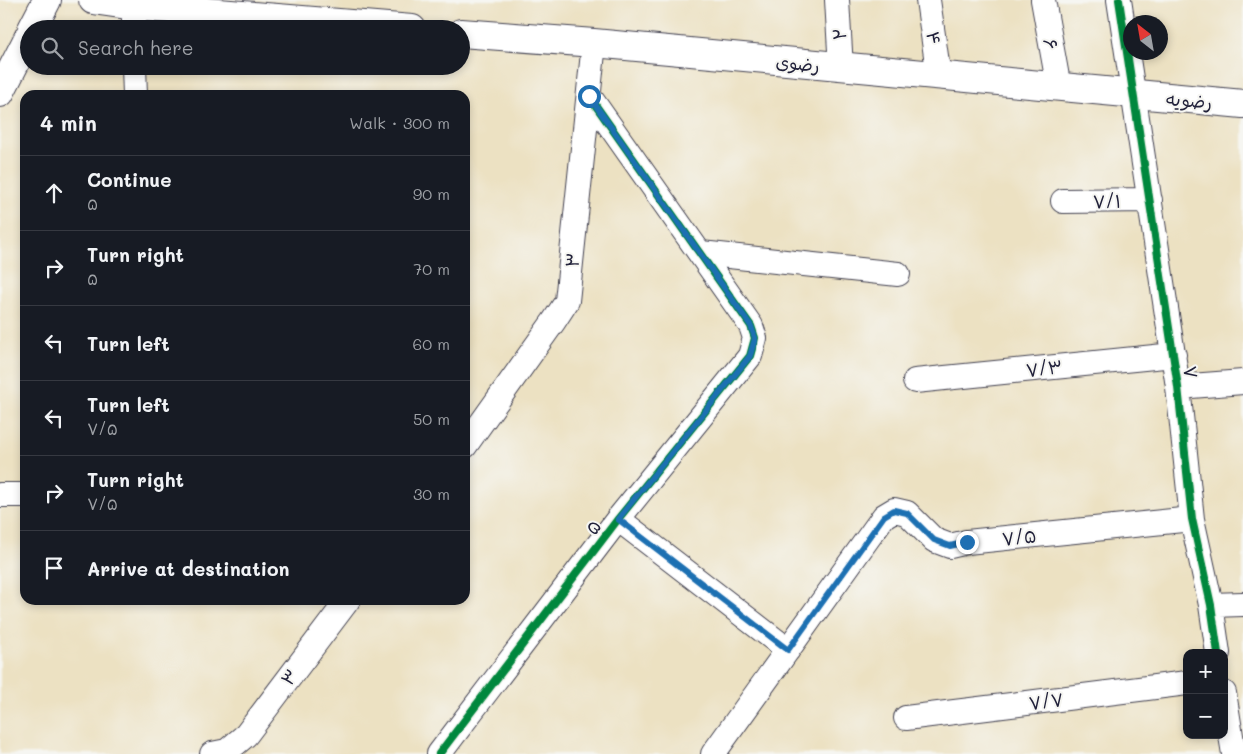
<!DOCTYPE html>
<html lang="en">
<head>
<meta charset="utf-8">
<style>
  :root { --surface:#171b24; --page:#20242c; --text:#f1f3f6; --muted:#9ea1a6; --line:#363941 }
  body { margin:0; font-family:Mali,"Playpen Sans Arabic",sans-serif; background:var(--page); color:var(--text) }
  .controls { position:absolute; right:15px; bottom:15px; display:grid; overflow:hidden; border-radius:10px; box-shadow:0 2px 8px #0003 }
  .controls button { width:45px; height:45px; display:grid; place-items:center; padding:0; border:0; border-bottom:1px solid var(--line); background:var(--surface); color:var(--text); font:25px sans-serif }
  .compass { position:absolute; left:1123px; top:15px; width:45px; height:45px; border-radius:50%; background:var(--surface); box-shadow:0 2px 8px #0003; rotate:329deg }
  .stop { position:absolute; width:15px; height:15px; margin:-11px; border:4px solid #1f6fb2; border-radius:50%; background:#fff }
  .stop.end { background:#1f6fb2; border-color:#fff; box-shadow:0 1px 5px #0008 }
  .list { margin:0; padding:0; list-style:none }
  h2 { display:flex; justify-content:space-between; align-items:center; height:65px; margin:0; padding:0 20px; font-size:21px }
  h2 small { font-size:16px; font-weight:400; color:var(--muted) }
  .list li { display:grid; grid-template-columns:32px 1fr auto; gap:15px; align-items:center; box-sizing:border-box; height:75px; padding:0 20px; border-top:1px solid var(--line) }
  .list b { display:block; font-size:19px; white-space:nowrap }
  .list p { margin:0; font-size:16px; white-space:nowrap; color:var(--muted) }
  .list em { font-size:16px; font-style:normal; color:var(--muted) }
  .icon { flex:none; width:28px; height:28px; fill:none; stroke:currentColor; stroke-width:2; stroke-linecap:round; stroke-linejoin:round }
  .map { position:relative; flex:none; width:1243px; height:754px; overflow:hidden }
  .search { position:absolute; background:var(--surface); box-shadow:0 2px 8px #0003; left:20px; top:20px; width:450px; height:55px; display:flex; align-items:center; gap:12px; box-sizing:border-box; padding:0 18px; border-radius:28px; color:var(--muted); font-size:19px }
  .panel { position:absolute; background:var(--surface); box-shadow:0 2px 8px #0003; left:20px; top:90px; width:450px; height:515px; border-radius:15px }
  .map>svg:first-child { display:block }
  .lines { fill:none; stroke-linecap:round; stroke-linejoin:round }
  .minor-casing { stroke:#403f4f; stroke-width:26 }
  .secondary-casing { stroke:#403f4f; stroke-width:30 }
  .primary-casing { stroke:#403f4f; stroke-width:30 }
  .minor { stroke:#fff; stroke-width:24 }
  .secondary { stroke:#fff; stroke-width:28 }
  .primary { stroke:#fff; stroke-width:28 }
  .cycleway-casing { stroke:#f6f6f2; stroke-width:11 }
  .cycleway { stroke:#00873e; stroke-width:8 }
  .route { stroke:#1f6fb2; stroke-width:6 }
  .labels { text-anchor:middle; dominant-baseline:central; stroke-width:4; stroke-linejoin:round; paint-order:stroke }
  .street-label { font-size:18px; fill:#22223b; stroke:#f6f6f2 }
</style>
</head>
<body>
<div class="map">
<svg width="1243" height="754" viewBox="0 0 1243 754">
  <rect width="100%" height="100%" fill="#f6f6f2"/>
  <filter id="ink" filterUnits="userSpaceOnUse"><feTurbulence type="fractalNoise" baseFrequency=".02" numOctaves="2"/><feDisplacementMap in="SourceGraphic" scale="10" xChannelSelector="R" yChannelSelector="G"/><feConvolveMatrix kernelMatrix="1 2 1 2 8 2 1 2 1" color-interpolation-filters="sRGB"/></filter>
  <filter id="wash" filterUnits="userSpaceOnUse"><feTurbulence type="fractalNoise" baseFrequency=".0096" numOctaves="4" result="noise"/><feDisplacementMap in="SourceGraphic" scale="20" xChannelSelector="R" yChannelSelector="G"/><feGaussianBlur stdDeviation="1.12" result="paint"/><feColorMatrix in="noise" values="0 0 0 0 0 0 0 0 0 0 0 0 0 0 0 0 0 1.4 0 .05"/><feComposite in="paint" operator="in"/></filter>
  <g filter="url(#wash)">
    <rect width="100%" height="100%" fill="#ece1c2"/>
  </g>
  <g filter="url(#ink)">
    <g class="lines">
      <g class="minor-casing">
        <path id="minor" d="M 837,0 L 841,68
          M 928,0 L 939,77
          M 1043,0 L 1059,88
          M 1119,0 L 1178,387 L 1192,519 L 1211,605 L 1218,653
          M 134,6 L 134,29
          M 134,66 L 135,95
          M 1063,201 L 1150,200
          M 701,253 L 898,274
          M 915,381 L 1174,355
          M 1178,387 L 1243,382
          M 465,446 L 554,321 L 567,301 L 594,43
          M 0,495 L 25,495
          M 618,519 L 788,650
          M 1211,605 L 1243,604
          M 1224,693 L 1234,754
          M 906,718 L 1187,683
          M 212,754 L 227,751 L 246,735 L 348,600
          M 439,754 L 618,519 L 750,356 L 755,338 L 751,326 L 589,96
          M 713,754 L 884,516 L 894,510 L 907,513 L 934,540 L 950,546 L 967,542 L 1192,519"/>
      </g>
      <g class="secondary-casing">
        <path id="secondary" d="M 93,0 L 134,6 L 131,0
          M 134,6 L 412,29
          M 461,33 L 594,43 L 1243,104"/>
      </g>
      <g class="primary-casing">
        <path id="primary" d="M 32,29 L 47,0
          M 0,93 L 29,36"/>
      </g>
      <use href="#minor" class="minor"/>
      <use href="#secondary" class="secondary"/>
      <use href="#primary" class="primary"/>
      <g class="cycleway-casing">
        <path id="cycleway" d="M 1119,0 L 1178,387 L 1192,519 L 1211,605 L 1218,653
          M 439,754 L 618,519 L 750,356 L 755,338 L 751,326 L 589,96"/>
      </g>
      <use href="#cycleway" class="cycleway"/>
    </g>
  </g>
  <g class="lines" filter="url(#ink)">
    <path class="route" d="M 589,96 L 751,326 L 755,338 L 750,356 L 618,519 L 788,650 L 884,516 L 894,510 L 907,513 L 934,540 L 950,546 L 967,542"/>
  </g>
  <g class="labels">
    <g class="street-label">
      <text transform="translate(839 34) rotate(-93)">۲</text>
      <text transform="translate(934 38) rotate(82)">۴</text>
      <text transform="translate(1051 44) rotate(80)">۶</text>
      <text transform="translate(798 63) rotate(6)">رضوی</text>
      <text transform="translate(1189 100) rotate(5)">رضویه</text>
      <text transform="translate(1107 201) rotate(-1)">۷/۱</text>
      <text transform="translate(572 260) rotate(-84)">۳</text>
      <text transform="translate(1044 368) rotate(-6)">۷/۳</text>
      <text transform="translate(1191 372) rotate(82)">۷</text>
      <text transform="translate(593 527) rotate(-53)">۵</text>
      <text transform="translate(1019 537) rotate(-6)">۷/۵</text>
      <text transform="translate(289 677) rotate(-53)">۳</text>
      <text transform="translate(1046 701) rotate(-7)">۷/۷</text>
    </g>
  </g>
</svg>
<div class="controls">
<button>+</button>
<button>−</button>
</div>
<svg class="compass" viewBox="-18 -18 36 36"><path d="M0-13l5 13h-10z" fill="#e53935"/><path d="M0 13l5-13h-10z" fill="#9ea1a6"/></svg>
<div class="stop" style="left:589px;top:96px"></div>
<div class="stop end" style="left:967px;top:542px"></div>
<div class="search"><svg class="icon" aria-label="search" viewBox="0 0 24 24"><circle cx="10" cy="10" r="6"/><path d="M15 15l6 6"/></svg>Search here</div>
<section class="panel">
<h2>4 min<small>Walk · 300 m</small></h2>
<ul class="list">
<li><svg class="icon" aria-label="ahead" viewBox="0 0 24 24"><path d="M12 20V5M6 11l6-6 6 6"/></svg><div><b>Continue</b><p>۵</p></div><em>90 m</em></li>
<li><svg class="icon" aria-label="right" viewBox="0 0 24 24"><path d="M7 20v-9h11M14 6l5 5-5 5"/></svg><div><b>Turn right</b><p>۵</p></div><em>70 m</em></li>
<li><svg class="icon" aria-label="left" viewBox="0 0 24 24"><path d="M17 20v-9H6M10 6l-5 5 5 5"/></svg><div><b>Turn left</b></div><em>60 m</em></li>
<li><svg class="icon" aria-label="left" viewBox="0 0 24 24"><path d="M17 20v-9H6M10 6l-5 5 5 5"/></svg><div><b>Turn left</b><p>۷/۵</p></div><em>50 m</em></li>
<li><svg class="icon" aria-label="right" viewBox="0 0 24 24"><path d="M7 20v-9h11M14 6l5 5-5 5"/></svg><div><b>Turn right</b><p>۷/۵</p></div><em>30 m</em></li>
<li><svg class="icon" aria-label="arrive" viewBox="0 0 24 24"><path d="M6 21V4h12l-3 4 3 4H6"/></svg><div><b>Arrive at destination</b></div></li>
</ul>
</section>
</div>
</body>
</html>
